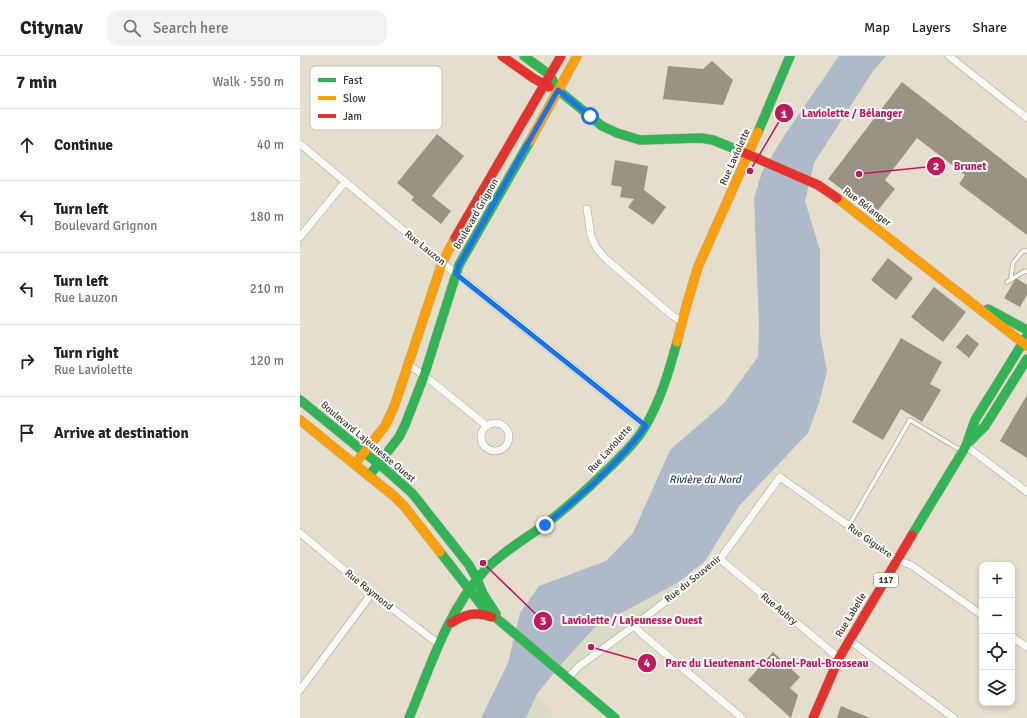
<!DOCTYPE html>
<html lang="en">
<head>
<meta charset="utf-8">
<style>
  :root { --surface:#fff; --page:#f2f2f2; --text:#202124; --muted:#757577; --line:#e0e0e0 }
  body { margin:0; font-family:Signika,sans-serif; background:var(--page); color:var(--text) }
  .controls { position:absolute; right:12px; bottom:12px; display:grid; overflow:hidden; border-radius:8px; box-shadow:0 2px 6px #0003 }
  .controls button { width:36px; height:36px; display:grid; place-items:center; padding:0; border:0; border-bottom:1px solid var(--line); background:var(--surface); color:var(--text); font:20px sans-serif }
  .stop { position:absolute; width:12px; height:12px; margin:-9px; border:3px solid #1a73e8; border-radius:50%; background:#fff }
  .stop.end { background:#1a73e8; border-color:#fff; box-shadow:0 1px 4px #0008 }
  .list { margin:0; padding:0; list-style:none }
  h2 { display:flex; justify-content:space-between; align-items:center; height:52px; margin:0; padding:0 16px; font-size:17px }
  h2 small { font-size:13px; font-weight:400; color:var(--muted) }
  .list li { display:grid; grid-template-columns:26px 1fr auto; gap:12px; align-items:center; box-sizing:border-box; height:72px; padding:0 16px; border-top:1px solid var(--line) }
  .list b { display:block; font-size:15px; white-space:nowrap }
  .list p { margin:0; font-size:13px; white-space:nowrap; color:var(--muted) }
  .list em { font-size:13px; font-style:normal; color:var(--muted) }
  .icon { flex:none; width:22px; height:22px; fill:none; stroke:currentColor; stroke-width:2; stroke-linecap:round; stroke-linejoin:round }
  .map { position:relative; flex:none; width:727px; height:662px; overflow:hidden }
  header { display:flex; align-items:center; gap:24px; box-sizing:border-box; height:56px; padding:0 20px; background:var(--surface); border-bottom:1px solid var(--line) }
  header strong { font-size:19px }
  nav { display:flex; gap:22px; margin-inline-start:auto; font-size:14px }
  .search { width:280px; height:36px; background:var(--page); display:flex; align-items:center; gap:10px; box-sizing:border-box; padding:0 14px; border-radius:12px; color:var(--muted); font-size:15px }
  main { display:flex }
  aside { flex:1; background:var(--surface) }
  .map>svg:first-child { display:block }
  .green { fill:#d9dbc3 }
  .water { fill:#aebac9 }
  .building { fill:#999385 }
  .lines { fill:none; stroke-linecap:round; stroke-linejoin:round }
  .lane-casing { stroke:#aca698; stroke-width:5 }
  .street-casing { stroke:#aca698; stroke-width:8 }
  .fast-casing { stroke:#aca698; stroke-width:10 }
  .slow-casing { stroke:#aca698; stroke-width:10 }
  .jam-casing { stroke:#aca698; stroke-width:10 }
  .lane { stroke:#fbfaf7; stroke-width:3.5 }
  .street { stroke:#fbfaf7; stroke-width:7 }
  .fast { stroke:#30b455; stroke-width:9 }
  .slow { stroke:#ff9f0a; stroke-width:9 }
  .jam { stroke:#e5322d; stroke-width:9 }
  .route { stroke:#1a73e8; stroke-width:5 }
  .labels { text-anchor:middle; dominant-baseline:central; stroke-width:4; stroke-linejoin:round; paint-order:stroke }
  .shield { fill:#fff; stroke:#767369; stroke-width:1 }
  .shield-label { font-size:9px; font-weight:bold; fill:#3c3729 }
  .street-label { font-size:10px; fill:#3c3729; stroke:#fff }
  .water-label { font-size:11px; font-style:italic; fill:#27436c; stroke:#fff }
  .key { fill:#fff; stroke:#c4c3bf; stroke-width:1 }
  .key-label { font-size:11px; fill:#3c3729 }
  .leader { fill:none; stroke:#c2185b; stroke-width:1.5 }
  .callout-dot { fill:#c2185b; stroke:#fff; stroke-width:1.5 }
  .mark-label { font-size:12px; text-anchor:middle; font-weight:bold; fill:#fff }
  .callout-label { font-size:11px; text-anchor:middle; font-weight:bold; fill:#c2185b; stroke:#fff; stroke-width:4; stroke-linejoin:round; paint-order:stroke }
</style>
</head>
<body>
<header>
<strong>Citynav</strong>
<div class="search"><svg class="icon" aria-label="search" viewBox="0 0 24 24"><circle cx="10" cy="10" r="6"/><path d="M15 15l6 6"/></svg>Search here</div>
<nav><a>Map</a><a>Layers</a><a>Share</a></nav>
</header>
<main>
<aside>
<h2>7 min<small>Walk · 550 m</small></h2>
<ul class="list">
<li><svg class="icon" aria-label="ahead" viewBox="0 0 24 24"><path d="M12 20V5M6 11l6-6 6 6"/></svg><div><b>Continue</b></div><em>40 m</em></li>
<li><svg class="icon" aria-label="left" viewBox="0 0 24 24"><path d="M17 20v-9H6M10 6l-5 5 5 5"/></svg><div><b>Turn left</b><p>Boulevard Grignon</p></div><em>180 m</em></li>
<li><svg class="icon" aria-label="left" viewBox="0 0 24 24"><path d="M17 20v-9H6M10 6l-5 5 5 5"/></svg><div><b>Turn left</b><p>Rue Lauzon</p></div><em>210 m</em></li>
<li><svg class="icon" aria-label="right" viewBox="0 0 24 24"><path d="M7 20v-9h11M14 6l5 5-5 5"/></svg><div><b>Turn right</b><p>Rue Laviolette</p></div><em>120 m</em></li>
<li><svg class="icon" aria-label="arrive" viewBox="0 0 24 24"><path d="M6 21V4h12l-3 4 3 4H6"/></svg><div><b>Arrive at destination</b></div></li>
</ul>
</aside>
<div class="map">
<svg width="727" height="662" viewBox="0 0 727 662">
  <rect width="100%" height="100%" fill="#e6decc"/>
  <path class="green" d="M 379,526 L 384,531 L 268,622 L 257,613 L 295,571 Z
    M 237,638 L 254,662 L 226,662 Z"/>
  <path class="water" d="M 539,0 L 586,0 L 573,15 L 514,107 L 505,145 L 520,194 L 520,278 L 527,315 L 519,347 L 508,377 L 440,449 L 405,505 L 379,526 L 295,571 L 257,613 L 237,638 L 226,662 L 181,662 L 208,607 L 220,557 L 239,530 L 306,505 L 333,477 L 370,394 L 424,347 L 458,301 L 459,268 L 454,142 L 462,116 L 484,80 Z"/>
  <path class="building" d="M 412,5 L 433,24 L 423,49 L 363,43 L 368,10 L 403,13 Z
    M 602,26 L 727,123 L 727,179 L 659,128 L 665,119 L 617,82 L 585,124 L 595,133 L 575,158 L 528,123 Z
    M 137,78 L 164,100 L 132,140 L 151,155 L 141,168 L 111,144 L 114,141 L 97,127 Z
    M 315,104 L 348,110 L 344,134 L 366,151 L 353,169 L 328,151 L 334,143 L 320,141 L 322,131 L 311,129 Z
    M 588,202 L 613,222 L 596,244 L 571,224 Z
    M 716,222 L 727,229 L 727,239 L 720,251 L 704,242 Z
    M 634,231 L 666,256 L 643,286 L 611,261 Z
    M 667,278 L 679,288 L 669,302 L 656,291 Z
    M 601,282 L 642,306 L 630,328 L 641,334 L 622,366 L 601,353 L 583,384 L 552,366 Z
    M 727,339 L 727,402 L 700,385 Z
    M 473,596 L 500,621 L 490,632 L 498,639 L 491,662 L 448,624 Z
    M 541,650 L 570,662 L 537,662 Z"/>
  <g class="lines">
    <g class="lane-casing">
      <path id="lane" d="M 711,221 L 713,207 L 723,195 L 727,195
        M 707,226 L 725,215 L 727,216
        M 549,469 L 610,364 L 662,395"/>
    </g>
    <g class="street-casing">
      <path id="street" d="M 649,0 L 727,62
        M 0,88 L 134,200 L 346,370
        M 287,153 L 291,180 L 297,193 L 307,204 L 373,260 L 381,265
        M 0,181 L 45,126
        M 109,309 L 130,324 L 187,370
        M181 381a14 14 0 1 1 28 0a14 14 0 1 1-28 0Z
        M 666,390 L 727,436
        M 0,477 L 72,537 L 140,589
        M 420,503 L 539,602
        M 334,570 L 342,578 L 442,662
        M 712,581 L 727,591
        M 549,584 L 654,662
        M 268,622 L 278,611 L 334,570 L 420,503 L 480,421 L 597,504 L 611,509 L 682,559
        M 0,634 L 72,537"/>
    </g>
    <g class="fast-casing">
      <path id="fast" d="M 224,0 L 250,19 L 258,34 L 302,70 L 317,77 L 340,84 L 401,82 L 413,84 L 440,95
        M 458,76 L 490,0
        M 688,253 L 727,274
        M 0,344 L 86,414 L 112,437 L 169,509 L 177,523 L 183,538 L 196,558
        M 669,386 L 685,370 L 727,303
        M 69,420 L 99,381 L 105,369 L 124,320 L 159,209 L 230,85
        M 612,479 L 666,390 L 675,364 L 727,280
        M 140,496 L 182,550 L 315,662
        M 109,662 C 130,612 147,555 185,514 C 203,495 227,482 247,467 C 270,449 291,430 311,410 C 324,397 337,385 346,369 C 361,343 369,315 377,286"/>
    </g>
    <g class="slow-casing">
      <path id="slow" d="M 230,85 L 277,0
        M 537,142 L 727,290
        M 377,286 L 386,251 L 398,211 L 458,76
        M 0,364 L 95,441 L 104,450 L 140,496
        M 55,408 L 85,370 L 94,351 L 142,207 L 155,182"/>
    </g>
    <g class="jam-casing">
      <path id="jam" d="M 202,0 L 233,22 L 249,31
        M 440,95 L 518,129 L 537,142
        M 155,182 L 261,0
        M 151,567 C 165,558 176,555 192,561
        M 513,662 L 539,602 L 612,479"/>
    </g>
    <use href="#lane" class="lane"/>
    <use href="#street" class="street"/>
    <use href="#fast" class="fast"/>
    <use href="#slow" class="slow"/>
    <use href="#jam" class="jam"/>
  </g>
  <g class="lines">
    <path class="route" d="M 245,469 C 282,439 318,408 346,370 L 156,218 L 159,209 L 258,34 L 290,60"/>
  </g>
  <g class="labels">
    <rect class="shield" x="574" y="517" width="24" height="14" rx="3"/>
    <g class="shield-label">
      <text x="586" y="524">117</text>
    </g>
    <g class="street-label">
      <text transform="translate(435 101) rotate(-66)">Rue Laviolette</text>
      <text transform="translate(567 151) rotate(37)">Rue Bélanger</text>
      <text transform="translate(176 158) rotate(-60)">Boulevard Grignon</text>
      <text transform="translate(125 192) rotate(39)">Rue Lauzon</text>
      <text transform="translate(68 386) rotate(40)">Boulevard Lajeunesse Ouest</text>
      <text transform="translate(310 393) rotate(-48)">Rue Laviolette</text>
      <text transform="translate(570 485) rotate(35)">Rue Giguère</text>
      <text transform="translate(393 523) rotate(-39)">Rue du Souvenir</text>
      <text transform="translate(69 534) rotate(39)">Rue Raymond</text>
      <text transform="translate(479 553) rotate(40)">Rue Aubry</text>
      <text transform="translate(551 559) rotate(-59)">Rue Labelle</text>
    </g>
    <g class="water-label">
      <text x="405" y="423">Rivière du Nord</text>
    </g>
  </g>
  <rect x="10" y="10" width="132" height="64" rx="6" class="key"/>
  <rect x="18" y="22" width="18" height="4" fill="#30b455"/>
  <rect x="18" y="40" width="18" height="4" fill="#ff9f0a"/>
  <rect x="18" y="58" width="18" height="4" fill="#e5322d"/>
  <g class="key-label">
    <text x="43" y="28">Fast</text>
    <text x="43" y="46">Slow</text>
    <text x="43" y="64">Jam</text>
  </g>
  <path class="leader" d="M450 115L484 57M559 118L636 110M183 507L243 565M291 591L347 607"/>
  <g class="callout-dot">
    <circle cx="450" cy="115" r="4"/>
    <circle cx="559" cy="118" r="4"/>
    <circle cx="183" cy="507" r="4"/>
    <circle cx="291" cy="591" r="4"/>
    <circle cx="484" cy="57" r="10"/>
    <circle cx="636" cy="110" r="10"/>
    <circle cx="243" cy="565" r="10"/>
    <circle cx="347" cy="607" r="10"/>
  </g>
  <g class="mark-label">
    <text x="484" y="62">1</text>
    <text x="636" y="114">2</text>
    <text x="243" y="569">3</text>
    <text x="347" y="611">4</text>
  </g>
  <g class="callout-label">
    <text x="552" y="61">Laviolette / Bélanger</text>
    <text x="670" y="114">Brunet</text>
    <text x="332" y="568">Laviolette / Lajeunesse Ouest</text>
    <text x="467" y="611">Parc du Lieutenant-Colonel-Paul-Brosseau</text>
  </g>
</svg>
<div class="controls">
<button>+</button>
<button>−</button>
<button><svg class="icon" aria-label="locate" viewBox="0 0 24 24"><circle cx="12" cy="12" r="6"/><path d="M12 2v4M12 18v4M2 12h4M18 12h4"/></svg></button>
<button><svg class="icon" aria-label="layers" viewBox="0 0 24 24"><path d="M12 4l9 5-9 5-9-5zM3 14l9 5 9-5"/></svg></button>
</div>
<div class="stop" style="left:290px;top:60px"></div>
<div class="stop end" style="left:245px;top:469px"></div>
</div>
</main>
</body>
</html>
